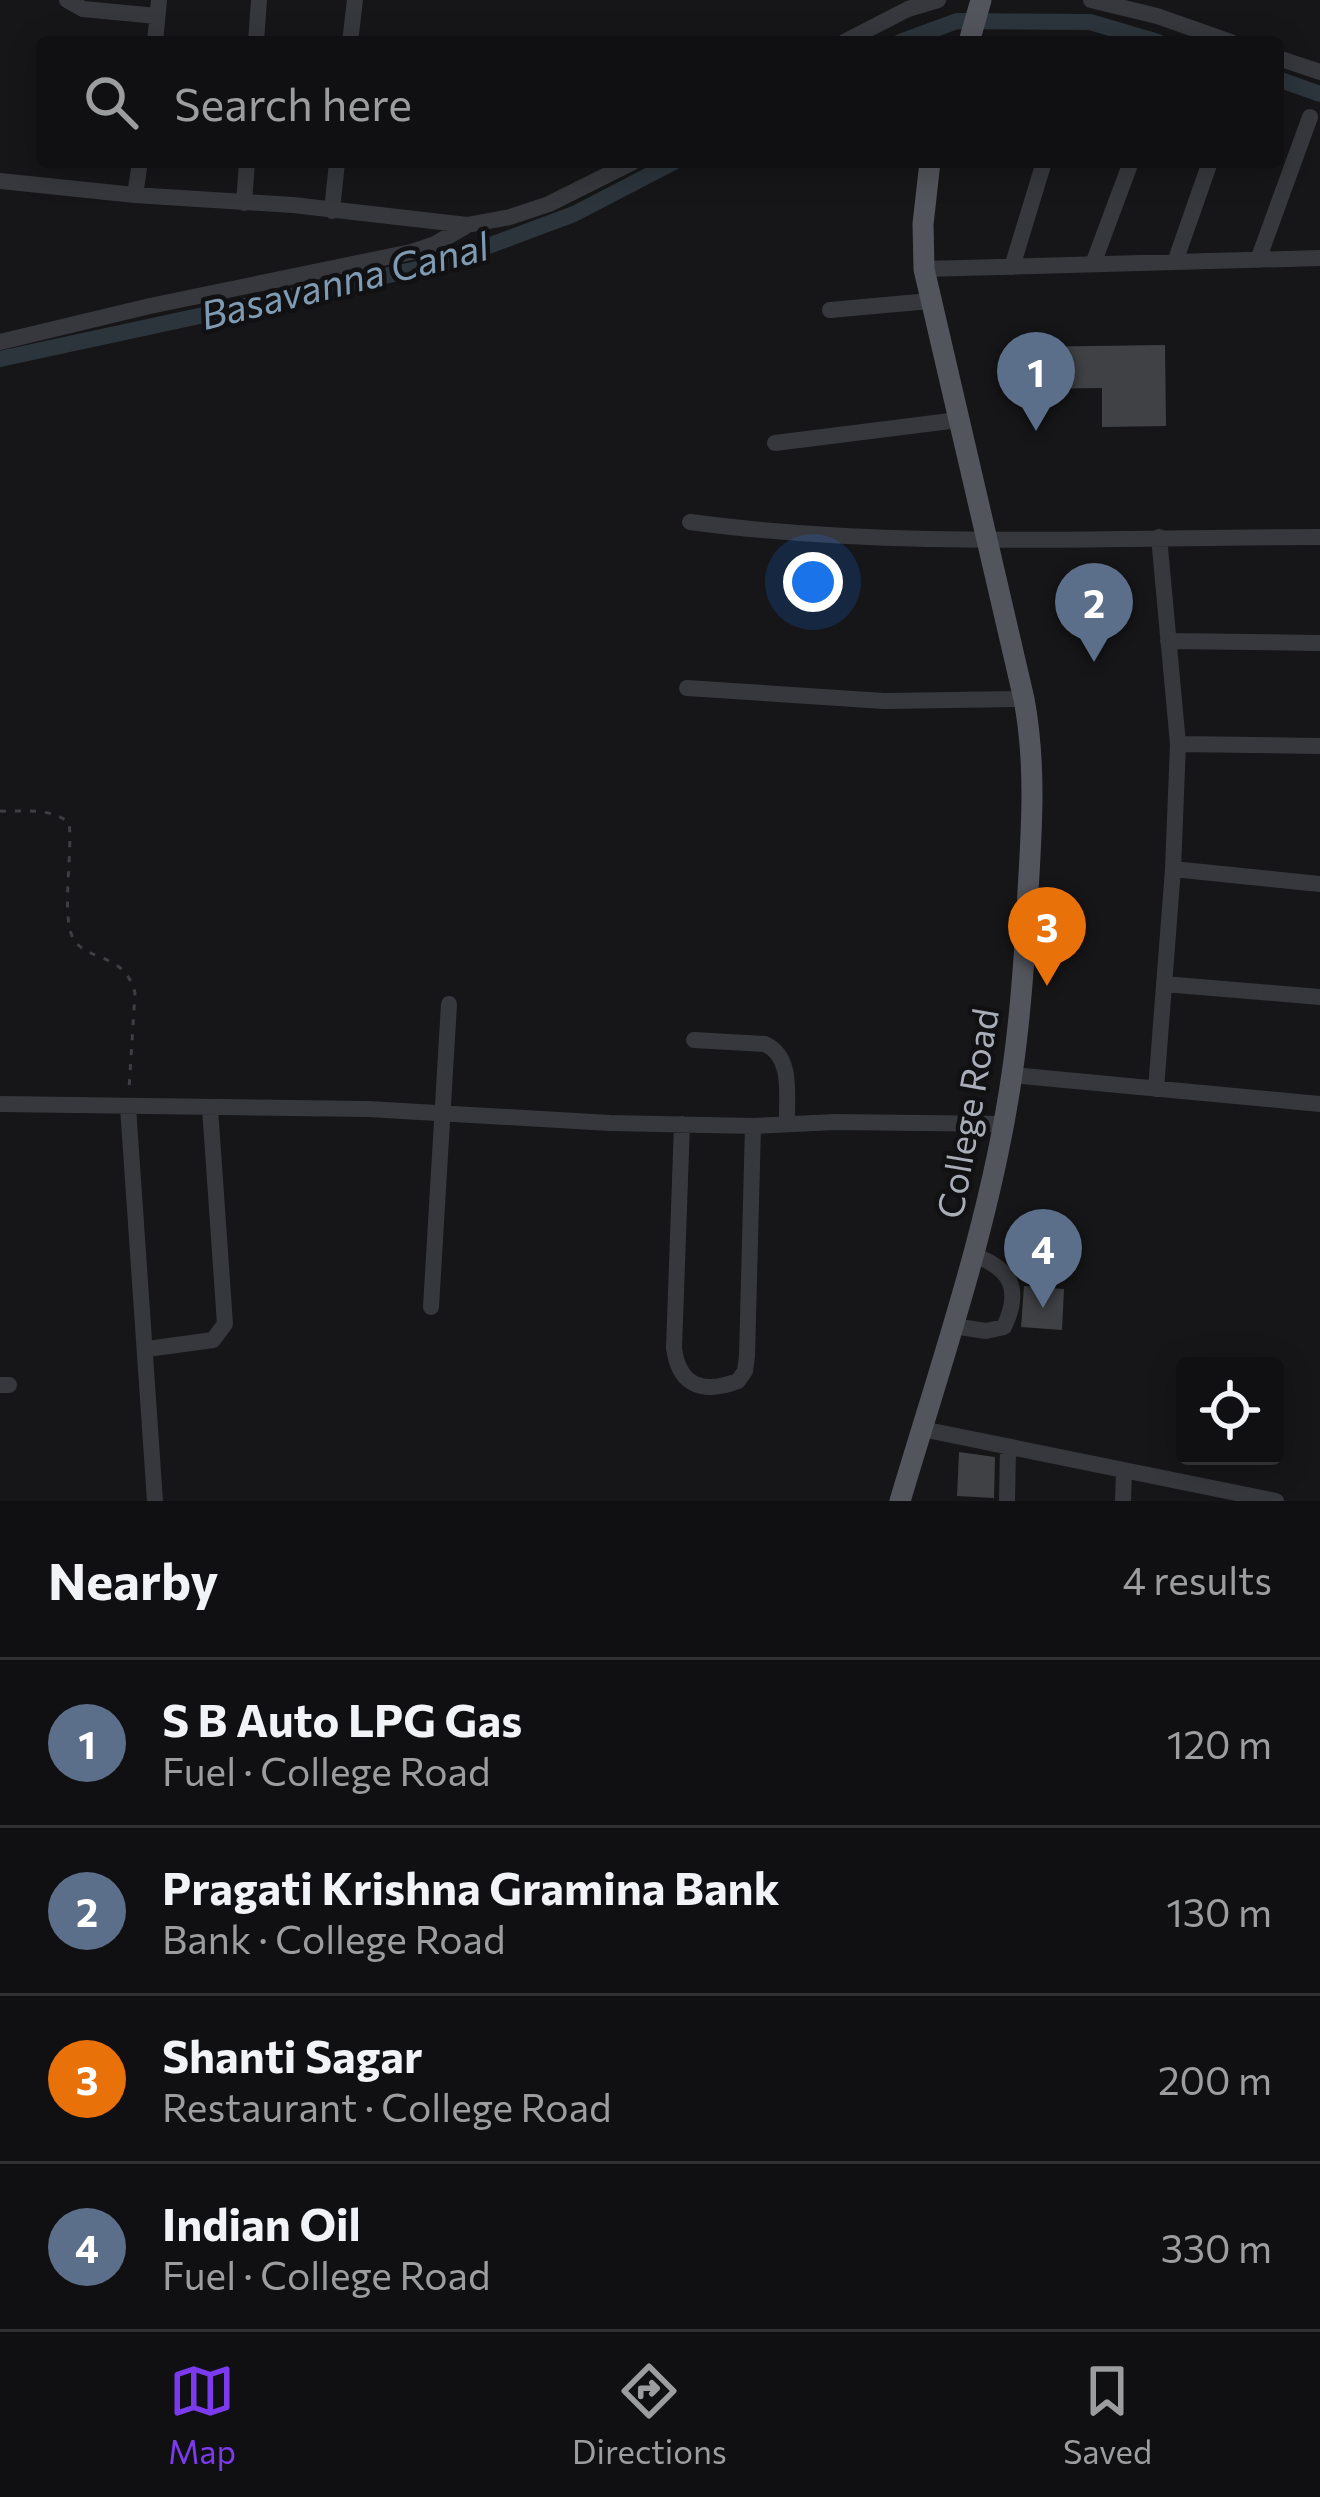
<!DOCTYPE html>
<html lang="en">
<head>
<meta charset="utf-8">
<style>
  :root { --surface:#101012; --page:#19191b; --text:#f1f3f6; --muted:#9c9d9f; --line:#303032; --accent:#7c3aed }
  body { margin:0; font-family:Commissioner,sans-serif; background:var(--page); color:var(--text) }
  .controls { position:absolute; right:36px; bottom:36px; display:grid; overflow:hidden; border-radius:12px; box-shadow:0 6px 30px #0003 }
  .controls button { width:108px; height:108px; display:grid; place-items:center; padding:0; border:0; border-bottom:3px solid var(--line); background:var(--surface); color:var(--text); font:60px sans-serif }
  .you { position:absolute; left:813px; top:582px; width:42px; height:42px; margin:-30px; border:9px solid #fff; border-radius:50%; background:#1a73e8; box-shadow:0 0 0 18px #1a73e833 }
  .badge { display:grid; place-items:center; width:78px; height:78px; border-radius:50%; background:var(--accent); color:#fff; font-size:39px; font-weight:700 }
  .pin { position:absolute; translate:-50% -99px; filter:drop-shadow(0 3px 6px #0008) }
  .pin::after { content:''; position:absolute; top:63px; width:42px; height:36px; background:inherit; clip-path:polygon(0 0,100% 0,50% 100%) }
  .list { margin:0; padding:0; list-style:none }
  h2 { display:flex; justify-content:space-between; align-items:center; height:156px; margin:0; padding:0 48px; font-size:51px }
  h2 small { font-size:39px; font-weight:400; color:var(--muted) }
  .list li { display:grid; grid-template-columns:78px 1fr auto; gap:36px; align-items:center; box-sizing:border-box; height:168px; padding:0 48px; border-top:3px solid var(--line) }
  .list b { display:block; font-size:45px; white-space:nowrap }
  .list p { margin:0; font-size:39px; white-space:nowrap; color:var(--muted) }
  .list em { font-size:39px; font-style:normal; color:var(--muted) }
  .icon { flex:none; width:66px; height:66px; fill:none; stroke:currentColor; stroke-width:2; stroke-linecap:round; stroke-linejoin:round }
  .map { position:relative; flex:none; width:1320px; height:1501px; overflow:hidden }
  .search { position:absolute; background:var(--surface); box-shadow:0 6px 30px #0003; left:36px; right:36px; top:36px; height:132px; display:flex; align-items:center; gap:30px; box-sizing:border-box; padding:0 42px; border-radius:12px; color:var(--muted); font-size:45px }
  .sheet { height:828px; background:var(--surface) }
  nav { display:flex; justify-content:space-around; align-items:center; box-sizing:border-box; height:168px; border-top:3px solid var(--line); background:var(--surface); font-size:33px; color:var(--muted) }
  nav a { display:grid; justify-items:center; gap:6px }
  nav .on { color:var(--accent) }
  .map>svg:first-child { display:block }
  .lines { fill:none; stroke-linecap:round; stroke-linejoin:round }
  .canal { stroke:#2c353c; stroke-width:16 }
  .building { fill:#404145 }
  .path { stroke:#3d3f44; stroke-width:3; stroke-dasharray:6 9; stroke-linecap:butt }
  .minor { stroke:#37383d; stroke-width:16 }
  .major { stroke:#53555c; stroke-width:21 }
  .labels { text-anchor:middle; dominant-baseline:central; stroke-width:9; stroke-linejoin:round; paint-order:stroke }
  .street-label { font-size:36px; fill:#a8adb8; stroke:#111113 }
  .water-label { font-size:39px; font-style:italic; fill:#7f9bb3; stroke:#111113 }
</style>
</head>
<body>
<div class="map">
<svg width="1320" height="1501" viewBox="0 0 1320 1501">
  <rect width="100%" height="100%" fill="#161618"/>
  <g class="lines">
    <path class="canal" d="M 900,42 L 957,21 L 1090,22 L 1158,42
      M 1278,79 L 1320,94
      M 0,359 L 440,264 L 574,214 L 674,162"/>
  </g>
  <path class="building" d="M 1165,345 L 1166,426 L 1102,427 L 1102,388 L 1018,389 L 1018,347 Z
    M 1024,1286 L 1064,1289 L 1062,1330 L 1021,1327 Z
    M 959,1452 L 995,1457 L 994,1498 L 957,1496 Z"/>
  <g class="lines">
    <path class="path" d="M 0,811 C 23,812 51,807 69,823 C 73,851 61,915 73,938 C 86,962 125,952 135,993 L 129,1089"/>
    <path class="minor" d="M 67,0 L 83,9 L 157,16
      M 1091,0 L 1157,16 L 1231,42
      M 155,42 L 159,0
      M 256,42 L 259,0
      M 350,42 L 355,0
      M 844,42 L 908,9 L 938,0
      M 1278,58 L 1320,72
      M 0,181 L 135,195 L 293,205 L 467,225 L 510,217 L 549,204 L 633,162
      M 135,195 L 140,162
      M 244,203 L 247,162
      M 332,211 L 337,162
      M 1258,260 L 1310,117
      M 1175,262 L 1210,162
      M 1093,264 L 1131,162
      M 1012,267 L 1044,162
      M 924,269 L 1320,258
      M 830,310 L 930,301
      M 0,342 L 150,306 L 411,252 L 435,244 L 466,226
      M 775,443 L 958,420
      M 690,522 C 898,550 1111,537 1320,537
      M 1168,641 L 1320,643
      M 687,688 L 884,701 L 1024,699
      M 1178,744 L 1320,746
      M 1173,869 L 1320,884
      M 1164,984 L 1320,997
      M 694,1040 L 765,1044 C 794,1057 786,1097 787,1124
      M 1012,1075 L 1320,1104
      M 1156,1089 L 1173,869 L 1178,744 L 1159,537
      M 0,1104 L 368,1109 L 610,1123 L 753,1126 L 836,1122 L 1003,1124
      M 128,1107 L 155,1501
      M 682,1124 L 674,1348 C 679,1387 704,1394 738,1381 L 745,1371 L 747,1356 L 753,1126
      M 431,1307 L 449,1004
      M 953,1326 L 986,1331 L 1004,1327 C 1022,1289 1011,1268 973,1255
      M 147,1349 L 213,1340 L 225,1324 L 210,1108
      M 0,1385 L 9,1385
      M 922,1429 L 1276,1501
      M 1007,1501 L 1008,1447
      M 1123,1501 L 1124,1471"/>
    <path class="major" d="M 969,42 L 981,0
      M 900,1501 C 942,1360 991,1220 1012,1074 C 1021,1014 1025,952 1028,891 C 1032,826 1036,763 1024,699 L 924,269 L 923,224 L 930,162"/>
  </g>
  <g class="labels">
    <g class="street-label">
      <text transform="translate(966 1113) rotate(-80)">College Road</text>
    </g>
    <g class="water-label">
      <text transform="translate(344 279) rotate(-14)">Basavanna Canal</text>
    </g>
  </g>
</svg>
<div class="controls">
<button><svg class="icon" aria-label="locate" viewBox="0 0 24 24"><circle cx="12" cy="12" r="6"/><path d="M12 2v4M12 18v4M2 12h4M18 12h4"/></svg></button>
</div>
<div class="you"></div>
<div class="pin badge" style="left:1036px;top:431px;background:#5c6f8a">1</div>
<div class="pin badge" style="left:1094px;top:662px;background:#5c6f8a">2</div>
<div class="pin badge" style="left:1047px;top:986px;background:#e8710a">3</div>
<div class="pin badge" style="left:1043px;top:1308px;background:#5c6f8a">4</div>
<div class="search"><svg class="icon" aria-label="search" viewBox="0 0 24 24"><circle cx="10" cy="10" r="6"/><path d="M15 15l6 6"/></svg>Search here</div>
</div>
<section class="sheet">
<h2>Nearby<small>4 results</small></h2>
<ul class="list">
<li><span class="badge" style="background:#5c6f8a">1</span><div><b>S B Auto LPG Gas</b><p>Fuel · College Road</p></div><em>120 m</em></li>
<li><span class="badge" style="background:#5c6f8a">2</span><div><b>Pragati Krishna Gramina Bank</b><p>Bank · College Road</p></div><em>130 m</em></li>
<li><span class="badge" style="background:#e8710a">3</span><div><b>Shanti Sagar</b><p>Restaurant · College Road</p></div><em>200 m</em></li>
<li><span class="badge" style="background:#5c6f8a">4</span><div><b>Indian Oil</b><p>Fuel · College Road</p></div><em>330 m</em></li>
</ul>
</section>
<nav>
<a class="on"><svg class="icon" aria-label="map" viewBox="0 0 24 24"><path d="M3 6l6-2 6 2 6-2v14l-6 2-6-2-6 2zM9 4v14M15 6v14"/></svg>Map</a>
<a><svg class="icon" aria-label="directions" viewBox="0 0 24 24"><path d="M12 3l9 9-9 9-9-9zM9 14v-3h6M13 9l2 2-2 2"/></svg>Directions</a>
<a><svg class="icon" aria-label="saved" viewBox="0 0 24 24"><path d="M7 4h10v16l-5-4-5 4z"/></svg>Saved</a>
</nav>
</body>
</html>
